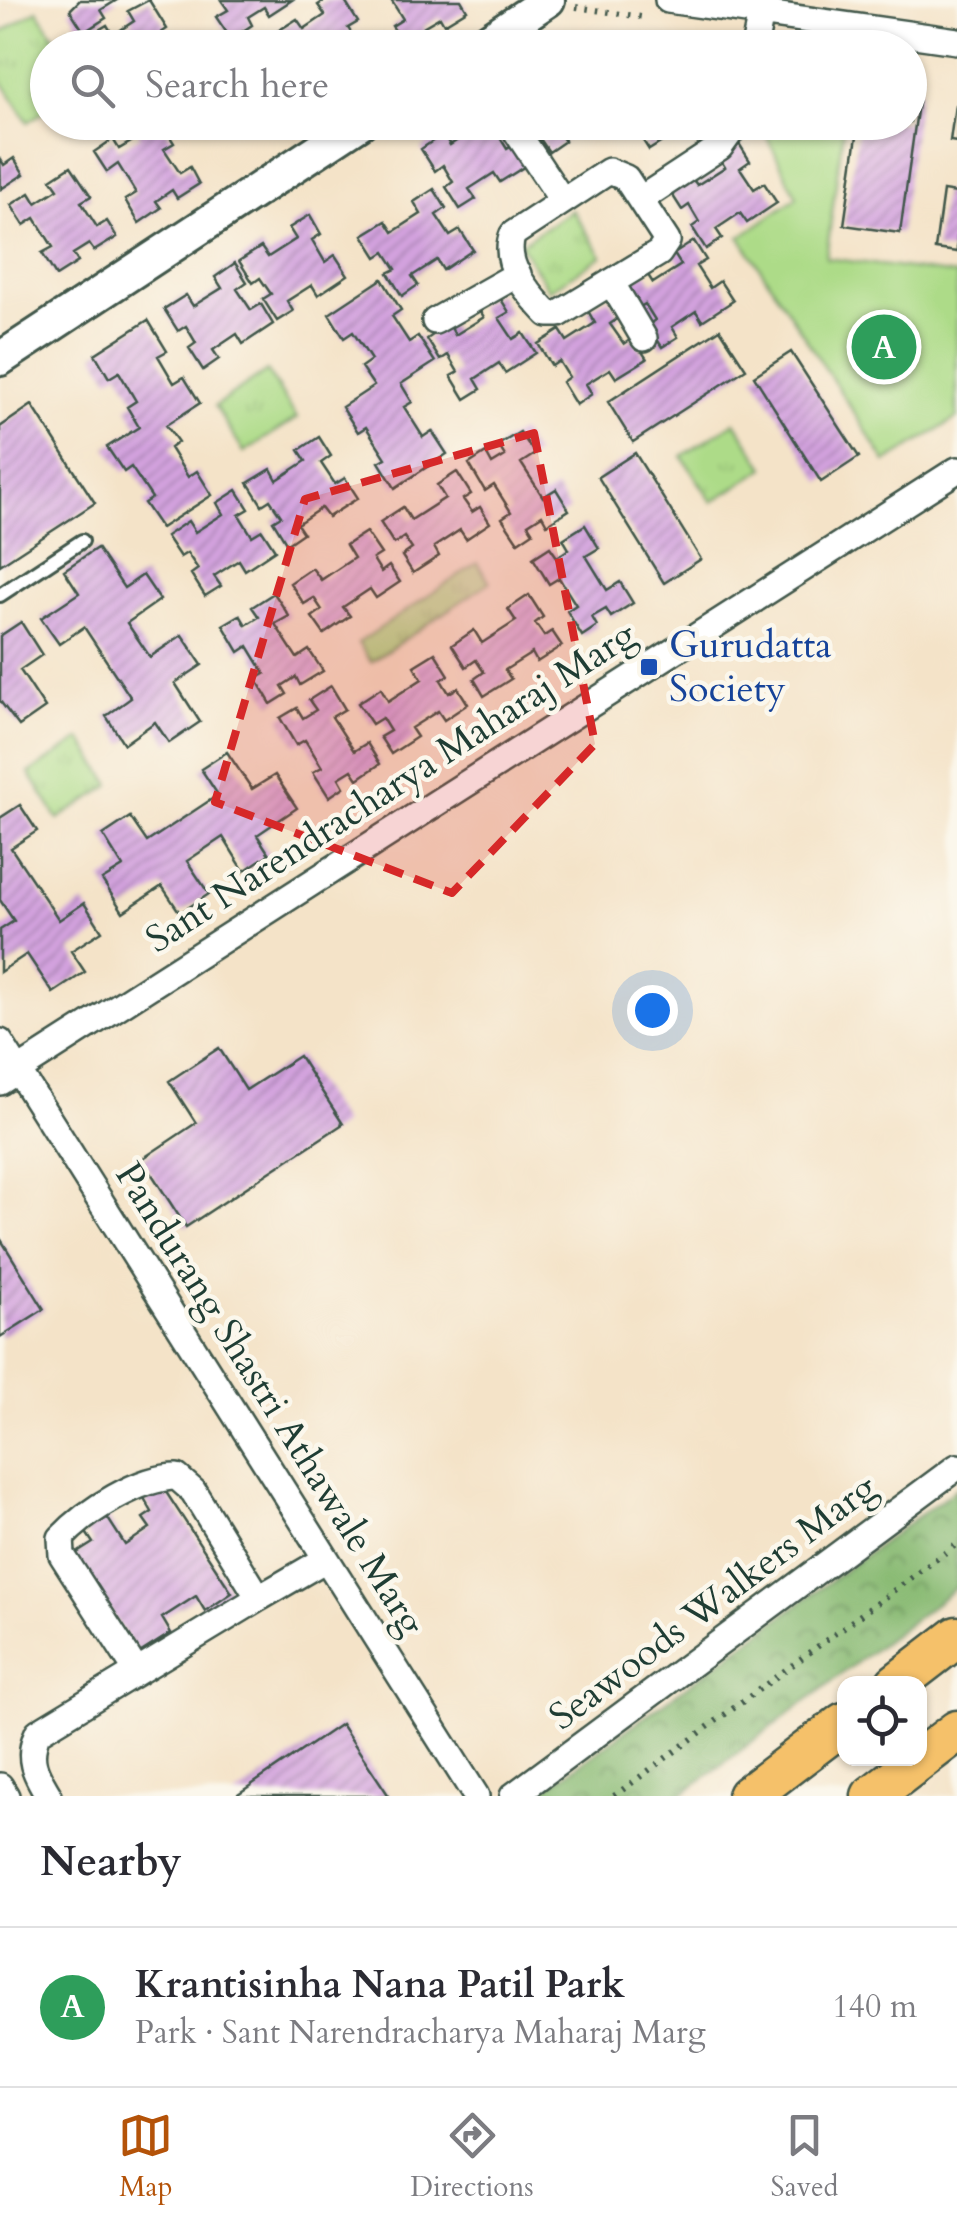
<!DOCTYPE html>
<html lang="en">
<head>
<meta charset="utf-8">
<style>
  :root { --surface:#fff; --page:#f7f7f7; --text:#2b2b33; --muted:#7c7c81; --line:#e1e1e2; --accent:#b45309 }
  body { margin:0; font-family:Cardo,serif; background:var(--page); color:var(--text) }
  .controls { position:absolute; right:30px; bottom:30px; display:grid; overflow:hidden; border-radius:20px; box-shadow:0 2px 8px #0004 }
  .controls button { width:90px; height:90px; display:grid; place-items:center; padding:0; border:0; border-bottom:2px solid var(--line); background:var(--surface); color:var(--text); font:50px sans-serif }
  .you { position:absolute; left:652px; top:1010px; width:35px; height:35px; margin:-25px; border:8px solid #fff; border-radius:50%; background:#1a73e8; box-shadow:0 0 0 15px #1a73e833 }
  .badge { display:grid; place-items:center; width:65px; height:65px; border-radius:50%; background:var(--accent); color:#fff; font-size:32px; font-weight:700 }
  .pin { position:absolute; translate:-50% -50%; border:5px solid #fff; box-shadow:0 2px 10px #0006 }
  .list { margin:0; padding:0; list-style:none }
  h2 { display:flex; justify-content:space-between; align-items:center; height:130px; margin:0; padding:0 40px; font-size:42px }
  h2 small { font-size:32px; font-weight:400; color:var(--muted) }
  .list li { display:grid; grid-template-columns:65px 1fr auto; gap:30px; align-items:center; box-sizing:border-box; height:160px; padding:0 40px; border-top:2px solid var(--line) }
  .list b { display:block; font-size:38px; white-space:nowrap }
  .list p { margin:0; font-size:32px; white-space:nowrap; color:var(--muted) }
  .list em { font-size:32px; font-style:normal; color:var(--muted) }
  .icon { flex:none; width:55px; height:55px; fill:none; stroke:currentColor; stroke-width:2; stroke-linecap:round; stroke-linejoin:round }
  .map { position:relative; flex:none; width:957px; height:1796px; overflow:hidden }
  .search { position:absolute; background:var(--surface); box-shadow:0 2px 8px #0004; left:30px; right:30px; top:30px; height:110px; display:flex; align-items:center; gap:25px; box-sizing:border-box; padding:0 35px; border-radius:55px; color:var(--muted); font-size:38px }
  .sheet { height:290px; background:var(--surface) }
  nav { display:flex; justify-content:space-around; align-items:center; box-sizing:border-box; height:140px; border-top:2px solid var(--line); background:var(--surface); font-size:28px; color:var(--muted) }
  nav a { display:grid; justify-items:center; gap:5px }
  nav .on { color:var(--accent) }
  .map>svg:first-child { display:block }
  .grass { fill:url(#grass-tufts); stroke:#668c5e; stroke-width:2.5 }
  .forest { fill:url(#forest-crowns); stroke:#547c54; stroke-width:2.5 }
  .green { fill:#addb88; stroke:#668c5e; stroke-width:2.5 }
  .building { fill:url(#building-hatch) }
  .lines { fill:none; stroke-linecap:round; stroke-linejoin:round }
  .service-casing { stroke:#3f564a; stroke-width:18 }
  .minor-casing { stroke:#3f564a; stroke-width:30 }
  .tertiary-casing { stroke:#3f564a; stroke-width:38 }
  .primary-casing { stroke:#3f564a; stroke-width:45 }
  .path { stroke:#3f564a; stroke-width:6; stroke-dasharray:2.5 8; stroke-linecap:butt }
  .service { stroke:#fff; stroke-width:12 }
  .minor { stroke:#fff; stroke-width:25 }
  .tertiary { stroke:#fff; stroke-width:32 }
  .primary { stroke:#f5c16b; stroke-width:40 }
  .marked { fill:#d62828; fill-opacity:0.2; stroke:#d62828; stroke-width:8; stroke-dasharray:20 12; stroke-linejoin:round }
  .transit-dot { fill:#1a4fb4; stroke:#fbf7ec; stroke-width:4 }
  .labels { text-anchor:middle; dominant-baseline:central; stroke-width:9; stroke-linejoin:round; paint-order:stroke }
  .transit-label { font-size:38px; fill:#164399; stroke:#fbf7ec; text-anchor:start }
  .street-label { font-size:38px; fill:#1f3d34; stroke:#fbf7ec }
</style>
</head>
<body>
<div class="map">
<svg width="957" height="1796" viewBox="0 0 957 1796">
  <defs>
    <pattern id="grass-tufts" width="24" height="20" patternUnits="userSpaceOnUse" patternTransform="scale(2.5)"><rect width="24" height="20" fill="#addb88"/><path d="M3 7l-1-3M5 7V3M7 7l1-3M15 17l-1-3M17 17v-4M19 17l1-3" fill="none" stroke="#94bd76"/></pattern>
    <pattern id="forest-crowns" width="20" height="18" patternUnits="userSpaceOnUse" patternTransform="scale(2.5)"><rect width="20" height="18" fill="#8abb74"/><path d="M2 6a3 3 0 1 1 6 0M12 15a3 3 0 1 1 6 0" fill="none" stroke="#709960"/></pattern>
    <pattern id="building-hatch" width="6" height="6" patternUnits="userSpaceOnUse" patternTransform="scale(2.5)"><rect width="6" height="6" fill="#d3a2de"/><path d="M-1 1l2-2M0 6l6-6M5 7l2-2" fill="none" stroke="#ab85b5"/></pattern>
  </defs>
  <rect width="100%" height="100%" fill="#fbf7ec"/>
  <filter id="ink" filterUnits="userSpaceOnUse"><feTurbulence type="fractalNoise" baseFrequency=".01" numOctaves="2"/><feDisplacementMap in="SourceGraphic" scale="20" xChannelSelector="R" yChannelSelector="G"/><feConvolveMatrix kernelMatrix="1 2 1 2 8 2 1 2 1" color-interpolation-filters="sRGB"/></filter>
  <filter id="wash" filterUnits="userSpaceOnUse"><feTurbulence type="fractalNoise" baseFrequency=".0048" numOctaves="4" result="noise"/><feDisplacementMap in="SourceGraphic" scale="40" xChannelSelector="R" yChannelSelector="G"/><feGaussianBlur stdDeviation="2.25" result="paint"/><feColorMatrix in="noise" values="0 0 0 0 0 0 0 0 0 0 0 0 0 0 0 0 0 1.4 0 .05"/><feComposite in="paint" operator="in"/></filter>
  <g filter="url(#wash)">
    <rect width="100%" height="100%" fill="#f4e3c8"/>
    <path class="grass" d="M 37,10 L 61,47 L 48,48 L 47,109 L 28,122 L 0,79 L 0,34 Z
      M 572,210 L 602,256 L 549,290 L 520,244 Z
      M 267,371 L 297,418 L 244,452 L 215,406 Z
      M 735,422 L 765,468 L 712,502 L 682,456 Z
      M 477,563 L 490,582 L 371,662 L 358,643 Z
      M 81,739 L 111,785 L 58,819 L 29,773 Z"/>
    <path class="forest" d="M 957,1488 L 957,1587 L 680,1796 L 536,1796 Z"/>
    <path class="green" d="M 760,123 L 844,123 L 826,258 L 957,275 L 957,418 L 886,462 L 740,237 L 797,197 Z"/>
    <g id="blocks">
      <path class="building" d="M 80,0 L 117,0 L 101,10 L 106,18 L 84,32 L 70,10 Z
        M 149,0 L 167,29 L 158,35 L 166,48 L 94,48 L 87,37 L 107,25 L 113,35 L 134,21 L 128,11 Z
        M 221,0 L 292,0 L 269,15 L 264,7 L 248,17 L 252,25 L 231,39 L 216,17 L 228,10 Z
        M 326,0 L 344,0 L 358,22 L 348,28 L 361,48 L 305,48 L 302,44 L 289,48 L 278,31 L 297,19 L 304,29 L 325,15 L 318,5 Z
        M 391,0 L 461,0 L 467,10 L 444,24 L 440,17 L 423,27 L 428,34 L 406,48 L 392,26 L 403,19 Z
        M 910,87 L 920,89 L 900,233 L 844,225 L 859,122 L 910,122 Z
        M 955,105 L 957,105 L 957,142 L 950,141 Z
        M 139,122 L 161,122 L 174,143 L 164,149 L 180,173 L 190,167 L 199,184 L 177,198 L 172,190 L 156,201 L 161,208 L 139,223 L 125,200 L 136,193 L 118,164 L 107,172 L 94,152 L 113,139 L 119,149 L 141,136 L 134,126 Z
        M 476,122 L 502,122 L 494,128 L 507,149 L 517,143 L 530,163 L 500,182 L 494,173 L 469,189 L 476,199 L 460,209 L 446,187 L 453,182 L 443,165 L 435,171 L 421,149 L 443,134 L 450,145 L 478,127 Z
        M 540,122 L 573,122 L 558,132 L 565,141 L 549,152 L 534,130 Z
        M 643,122 L 670,122 L 659,130 L 665,140 L 649,150 L 635,128 Z
        M 738,142 L 750,161 L 740,168 L 754,189 L 764,183 L 777,203 L 747,223 L 740,213 L 716,229 L 722,238 L 706,249 L 692,227 L 699,222 L 689,205 L 682,210 L 668,188 L 689,174 L 697,185 L 725,167 L 718,156 Z
        M 0,158 L 4,165 L 14,158 L 24,174 L 1,189 Z
        M 71,166 L 91,196 L 81,202 L 97,227 L 107,221 L 117,237 L 94,251 L 89,244 L 73,254 L 78,262 L 56,276 L 42,253 L 53,247 L 35,218 L 24,225 L 11,205 L 30,193 L 36,203 L 58,189 L 51,179 Z
        M 434,189 L 446,208 L 436,215 L 450,236 L 460,230 L 473,250 L 443,270 L 437,260 L 412,276 L 418,285 L 402,296 L 388,273 L 396,269 L 385,252 L 377,257 L 363,235 L 386,221 L 393,232 L 421,214 L 414,202 Z
        M 943,191 L 957,193 L 957,252 L 935,249 Z
        M 310,215 L 321,234 L 312,240 L 325,262 L 335,255 L 348,275 L 318,295 L 312,285 L 287,301 L 293,311 L 277,321 L 263,299 L 271,294 L 260,278 L 253,283 L 239,261 L 261,247 L 268,257 L 296,239 L 289,228 Z
        M 694,241 L 706,260 L 696,266 L 710,288 L 720,281 L 733,301 L 702,321 L 696,311 L 672,327 L 678,337 L 662,347 L 648,325 L 655,320 L 645,304 L 637,309 L 623,287 L 646,272 L 653,283 L 681,265 L 674,254 Z
        M 235,263 L 247,282 L 237,289 L 251,310 L 261,304 L 273,324 L 243,344 L 237,334 L 213,350 L 219,359 L 203,370 L 189,348 L 196,343 L 186,326 L 178,331 L 164,309 L 186,295 L 193,306 L 222,288 L 215,277 Z
        M 382,279 L 401,310 L 392,316 L 409,342 L 418,336 L 435,362 L 401,384 L 412,402 L 404,407 L 423,437 L 432,431 L 447,454 L 395,488 L 379,462 L 386,458 L 366,427 L 358,432 L 342,407 L 374,386 L 361,367 L 371,360 L 353,332 L 344,338 L 329,314 Z
        M 497,293 L 509,312 L 499,318 L 513,339 L 523,333 L 536,353 L 505,373 L 499,363 L 475,379 L 481,389 L 465,399 L 451,376 L 458,372 L 448,355 L 440,360 L 427,339 L 449,324 L 455,335 L 484,317 L 477,306 Z
        M 608,298 L 620,317 L 610,324 L 624,344 L 633,338 L 647,359 L 616,378 L 610,369 L 586,384 L 592,394 L 576,405 L 562,382 L 569,377 L 559,361 L 552,366 L 538,344 L 560,330 L 567,341 L 595,323 L 588,311 Z
        M 148,320 L 167,351 L 158,356 L 174,383 L 184,377 L 200,403 L 166,425 L 178,442 L 170,448 L 188,477 L 197,471 L 212,495 L 161,528 L 144,503 L 152,498 L 131,467 L 124,472 L 107,447 L 139,427 L 127,407 L 136,401 L 119,372 L 109,378 L 95,354 Z
        M 720,329 L 746,369 L 633,442 L 608,402 Z
        M 791,352 L 859,457 L 821,482 L 754,376 Z
        M 32,405 L 95,503 L 0,565 L 0,427 Z
        M 520,432 L 535,454 L 521,463 L 543,497 L 556,489 L 569,510 L 547,524 L 542,515 L 528,524 L 533,532 L 518,542 L 502,518 L 511,512 L 494,485 L 485,491 L 469,464 L 486,453 L 492,464 L 505,456 L 498,445 Z
        M 319,437 L 331,456 L 321,463 L 335,484 L 345,478 L 358,498 L 328,517 L 321,508 L 297,524 L 303,533 L 287,544 L 273,521 L 281,516 L 270,500 L 262,505 L 248,483 L 271,469 L 277,480 L 306,461 L 299,450 Z
        M 635,453 L 701,559 L 664,583 L 598,477 Z
        M 457,472 L 471,494 L 463,499 L 472,512 L 480,507 L 490,523 L 466,539 L 460,530 L 434,547 L 439,556 L 413,573 L 402,556 L 412,549 L 404,537 L 394,544 L 380,522 L 403,507 L 411,520 L 445,498 L 437,485 Z
        M 237,490 L 249,509 L 239,515 L 252,536 L 262,530 L 275,550 L 245,570 L 239,560 L 214,576 L 221,586 L 205,596 L 191,574 L 198,569 L 187,553 L 180,557 L 166,536 L 188,521 L 195,532 L 223,514 L 217,503 Z
        M 585,525 L 599,548 L 586,556 L 607,590 L 620,582 L 633,603 L 611,617 L 606,609 L 592,617 L 597,626 L 582,636 L 567,611 L 576,605 L 559,578 L 549,584 L 533,558 L 550,547 L 557,557 L 569,549 L 563,539 Z
        M 366,532 L 381,554 L 373,559 L 381,572 L 389,566 L 400,582 L 376,598 L 370,589 L 343,607 L 350,616 L 324,634 L 312,617 L 322,610 L 314,598 L 304,604 L 290,583 L 312,568 L 321,580 L 354,558 L 346,545 Z
        M 97,548 L 124,588 L 143,575 L 160,600 L 127,623 L 150,657 L 182,635 L 202,665 L 175,683 L 200,722 L 169,743 L 155,722 L 124,744 L 106,716 L 131,698 L 84,627 L 59,644 L 41,618 L 79,593 L 64,570 Z
        M 274,593 L 289,616 L 275,624 L 297,658 L 309,650 L 323,671 L 300,685 L 296,677 L 282,686 L 287,694 L 271,704 L 256,679 L 265,674 L 248,646 L 239,652 L 223,625 L 240,615 L 246,625 L 259,617 L 252,607 Z
        M 529,595 L 543,617 L 535,623 L 544,636 L 552,631 L 562,646 L 537,662 L 532,653 L 505,670 L 511,679 L 484,696 L 474,679 L 484,672 L 476,660 L 466,667 L 452,645 L 474,630 L 482,643 L 516,621 L 508,609 Z
        M 21,622 L 42,655 L 20,670 L 45,708 L 19,726 L 0,701 L 0,636 Z
        M 435,653 L 449,675 L 441,680 L 449,693 L 458,688 L 468,704 L 444,720 L 438,711 L 411,728 L 417,737 L 391,754 L 380,737 L 390,731 L 382,718 L 372,724 L 358,703 L 381,688 L 388,701 L 422,679 L 414,666 Z
        M 331,686 L 345,709 L 332,717 L 354,751 L 367,743 L 380,764 L 358,779 L 352,770 L 339,778 L 344,787 L 329,797 L 313,772 L 322,767 L 305,740 L 296,745 L 280,718 L 297,708 L 303,718 L 316,710 L 309,700 Z
        M 227,752 L 252,789 L 275,775 L 297,808 L 257,835 L 269,854 L 244,871 L 223,837 L 187,861 L 209,894 L 180,913 L 162,886 L 123,912 L 102,880 L 123,867 L 103,835 L 130,817 L 147,842 L 218,795 L 201,769 Z
        M 20,805 L 37,831 L 11,848 L 59,920 L 84,903 L 102,931 L 71,951 L 85,972 L 53,993 L 27,954 L 0,972 L 0,930 L 14,921 L 0,900 L 0,818 Z
        M 219,1048 L 246,1090 L 299,1056 L 343,1124 L 186,1227 L 142,1159 L 196,1123 L 169,1081 Z
        M 0,1238 L 44,1309 L 0,1337 Z
        M 162,1486 L 232,1593 L 205,1611 L 196,1596 L 162,1618 L 171,1633 L 138,1654 L 74,1555 L 93,1543 L 85,1531 L 107,1517 L 125,1545 L 150,1528 L 143,1518 L 152,1512 L 144,1498 Z
        M 341,1724 L 389,1796 L 235,1796 Z"/>
    </g>
  </g>
  <g filter="url(#ink)">
    <use href="#blocks" fill-opacity="0" stroke="#3f564a" stroke-width="2.5"/>
    <g class="lines">
      <g class="service-casing">
        <path id="service" d="M 0,595 L 82,541"/>
      </g>
      <g class="minor-casing">
        <path id="minor" d="M 668,0 L 957,41
          M 754,48 L 761,13
          M 510,122 L 562,200
          M 609,171 L 626,178 L 667,241 L 659,253 L 559,314 L 548,314 C 528,293 501,263 513,234 Z
          M 641,199 L 720,147 L 738,122
          M 611,282 L 644,338
          M 435,321 L 518,274
          M 0,1042 L 476,1796
          M 0,1082 L 957,470
          M 259,1598 L 326,1559
          M 0,1786 L 6,1796
          M 49,1796 C 35,1773 26,1758 38,1732 L 259,1598 L 193,1491 L 177,1477 C 140,1477 86,1511 61,1538 L 62,1555 L 137,1672
          M 513,1796 L 957,1467"/>
      </g>
      <g class="tertiary-casing">
        <path id="tertiary" d="M 476,48 L 548,0
          M 0,359 L 361,122"/>
      </g>
      <g class="primary-casing">
        <path id="primary" d="M 896,1684 L 957,1637
          M 748,1796 L 844,1723
          M 872,1796 L 957,1731"/>
      </g>
      <path class="path" d="M 576,7 L 648,18
        M 614,1796 L 957,1544"/>
      <use href="#service" class="service"/>
      <use href="#minor" class="minor"/>
      <use href="#tertiary" class="tertiary"/>
      <use href="#primary" class="primary"/>
    </g>
  </g>
  <path class="marked" d="M 534,433 L 595,744 L 452,893 L 215,802 L 305,499 Z"/>
  <rect class="transit-dot" x="639" y="657" width="20" height="20" rx="5"/>
  <g class="labels">
    <g class="transit-label">
      <text x="669" y="645">Gurudatta<tspan x="669" dy="44">Society</tspan></text>
    </g>
    <g class="street-label">
      <text transform="translate(391 787) rotate(-33)">Sant Narendracharya Maharaj Marg</text>
      <text transform="translate(270 1399) rotate(58)">Pandurang Shastri Athawale Marg</text>
      <text transform="translate(713 1602) rotate(-37)">Seawoods Walkers Marg</text>
    </g>
  </g>
</svg>
<div class="controls">
<button><svg class="icon" aria-label="locate" viewBox="0 0 24 24"><circle cx="12" cy="12" r="6"/><path d="M12 2v4M12 18v4M2 12h4M18 12h4"/></svg></button>
</div>
<div class="you"></div>
<div class="pin badge" style="left:884px;top:347px;background:#2e9e5b">A</div>
<div class="search"><svg class="icon" aria-label="search" viewBox="0 0 24 24"><circle cx="10" cy="10" r="6"/><path d="M15 15l6 6"/></svg>Search here</div>
</div>
<section class="sheet">
<h2>Nearby<small></small></h2>
<ul class="list">
<li><span class="badge" style="background:#2e9e5b">A</span><div><b>Krantisinha Nana Patil Park</b><p>Park · Sant Narendracharya Maharaj Marg</p></div><em>140 m</em></li>
</ul>
</section>
<nav>
<a class="on"><svg class="icon" aria-label="map" viewBox="0 0 24 24"><path d="M3 6l6-2 6 2 6-2v14l-6 2-6-2-6 2zM9 4v14M15 6v14"/></svg>Map</a>
<a><svg class="icon" aria-label="directions" viewBox="0 0 24 24"><path d="M12 3l9 9-9 9-9-9zM9 14v-3h6M13 9l2 2-2 2"/></svg>Directions</a>
<a><svg class="icon" aria-label="saved" viewBox="0 0 24 24"><path d="M7 4h10v16l-5-4-5 4z"/></svg>Saved</a>
</nav>
</body>
</html>
